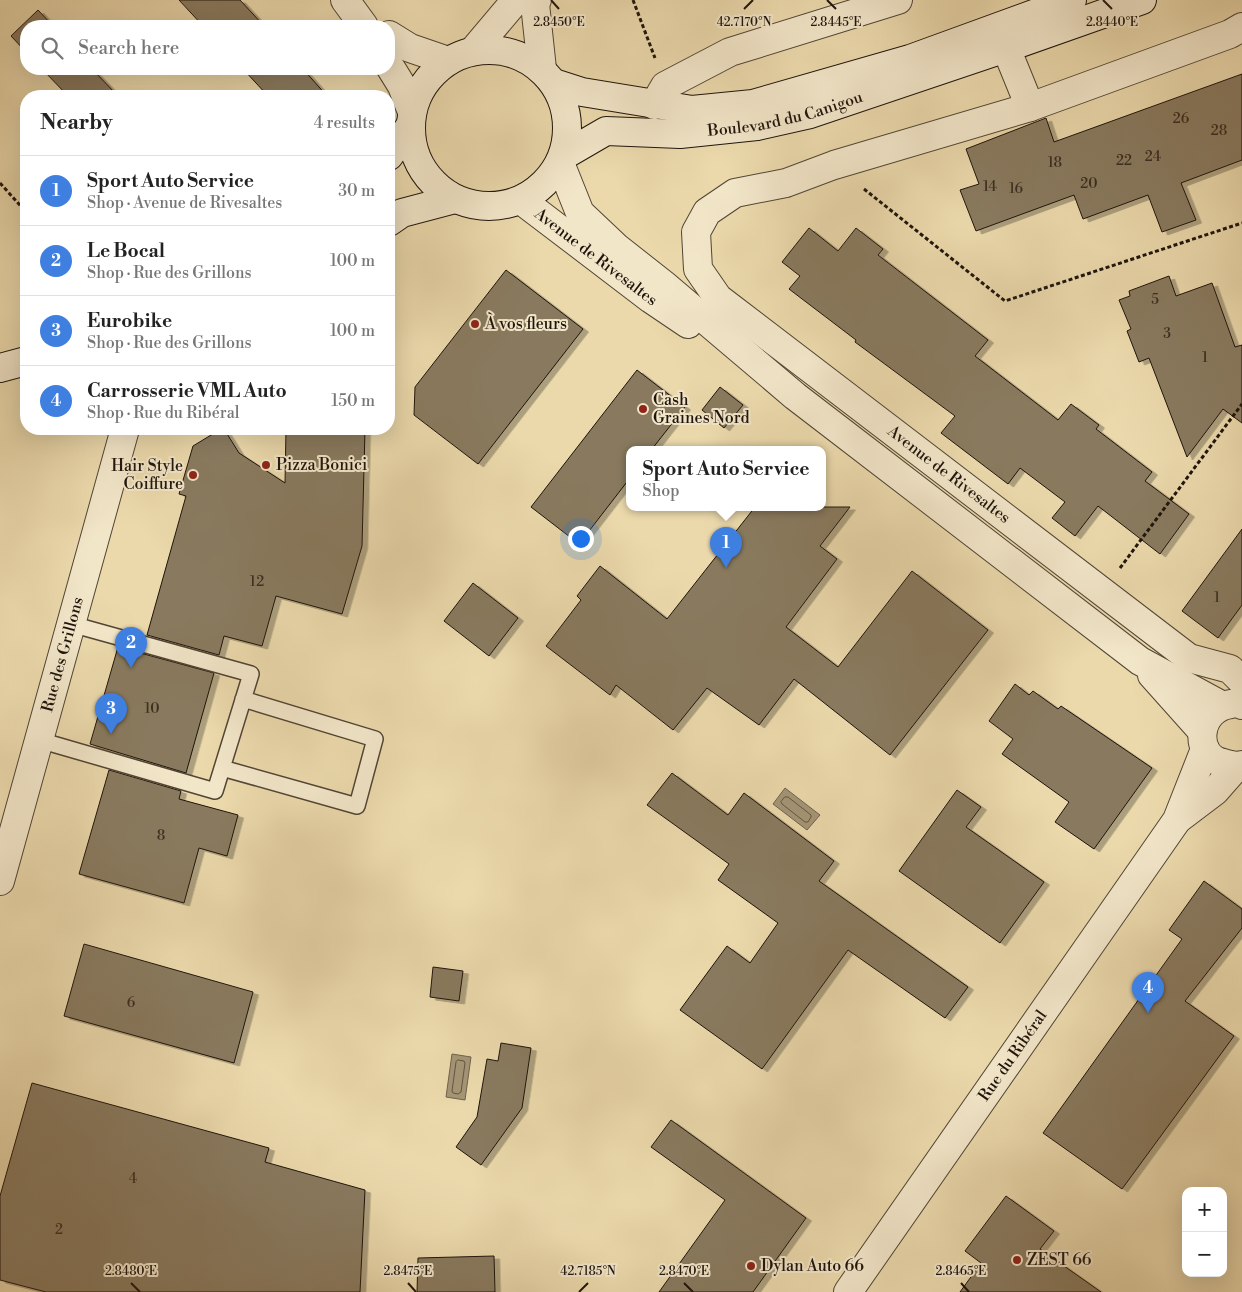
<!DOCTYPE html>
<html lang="en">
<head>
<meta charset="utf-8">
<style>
  :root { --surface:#fff; --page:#f6f6f6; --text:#222; --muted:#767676; --line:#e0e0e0; --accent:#2563eb }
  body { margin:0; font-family:"Libre Bodoni",serif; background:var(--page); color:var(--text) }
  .controls { position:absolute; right:15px; bottom:15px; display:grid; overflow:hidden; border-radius:10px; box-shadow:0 5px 20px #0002 }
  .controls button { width:45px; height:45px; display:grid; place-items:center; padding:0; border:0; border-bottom:1px solid var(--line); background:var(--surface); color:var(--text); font:25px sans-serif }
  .you { position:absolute; left:580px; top:538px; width:18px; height:18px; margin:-12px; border:4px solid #fff; border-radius:50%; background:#1a73e8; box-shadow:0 0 0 8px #1a73e833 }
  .badge { display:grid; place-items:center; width:32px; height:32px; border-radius:50%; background:var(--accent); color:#fff; font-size:16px; font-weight:700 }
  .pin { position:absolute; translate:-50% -41px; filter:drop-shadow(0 1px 2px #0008) }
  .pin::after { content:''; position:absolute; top:26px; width:18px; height:15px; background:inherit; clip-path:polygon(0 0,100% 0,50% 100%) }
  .popup { position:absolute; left:626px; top:446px; width:200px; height:65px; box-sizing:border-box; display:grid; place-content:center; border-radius:10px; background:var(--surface); filter:drop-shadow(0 1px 4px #0005); font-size:16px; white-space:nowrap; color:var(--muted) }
  .popup b { font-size:19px; color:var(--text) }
  .popup::after { content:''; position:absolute; left:50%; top:100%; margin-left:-10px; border:10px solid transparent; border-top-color:var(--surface) }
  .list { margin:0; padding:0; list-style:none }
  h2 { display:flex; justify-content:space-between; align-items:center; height:65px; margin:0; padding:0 20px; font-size:21px }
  h2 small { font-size:16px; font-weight:400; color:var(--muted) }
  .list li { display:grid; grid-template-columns:32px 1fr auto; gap:15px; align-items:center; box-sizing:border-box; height:70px; padding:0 20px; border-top:1px solid var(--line) }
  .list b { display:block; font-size:19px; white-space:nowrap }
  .list p { margin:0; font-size:16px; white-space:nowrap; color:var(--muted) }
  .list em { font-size:16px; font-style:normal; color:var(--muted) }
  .icon { flex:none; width:28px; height:28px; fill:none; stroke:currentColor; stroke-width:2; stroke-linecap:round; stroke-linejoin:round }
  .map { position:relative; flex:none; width:1242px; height:1292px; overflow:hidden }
  .search { position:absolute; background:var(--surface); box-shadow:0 5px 20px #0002; left:20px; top:20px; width:375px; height:55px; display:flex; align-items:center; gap:12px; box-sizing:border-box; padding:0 18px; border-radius:20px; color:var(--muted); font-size:19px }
  .panel { position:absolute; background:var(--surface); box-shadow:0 5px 20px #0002; left:20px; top:90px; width:375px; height:345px; border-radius:20px }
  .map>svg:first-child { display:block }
  .water { fill:#a59676; stroke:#6f624c }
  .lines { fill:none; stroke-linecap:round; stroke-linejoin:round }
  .shore { stroke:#625541; stroke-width:1 }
  .building { fill:#897a5f; stroke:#1e140c; filter:url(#shadow) }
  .lane-casing { stroke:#514534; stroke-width:18 }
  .street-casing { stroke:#514534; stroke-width:30 }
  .secondary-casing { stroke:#1e140c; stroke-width:30 }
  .path { stroke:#1e140c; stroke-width:3; stroke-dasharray:4 2.5; stroke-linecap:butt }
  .lane { stroke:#f2e6c9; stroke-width:15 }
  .street { stroke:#f2e6c9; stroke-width:28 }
  .secondary { stroke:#f2e6c9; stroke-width:28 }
  .ticks { fill:none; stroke:#1e140c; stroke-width:2 }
  .poi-dot { fill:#8f2418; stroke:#f2e6c9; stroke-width:2 }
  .labels { text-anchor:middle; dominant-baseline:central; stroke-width:4; stroke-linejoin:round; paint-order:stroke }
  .number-label { font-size:14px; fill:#392e21 }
  .street-label { font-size:16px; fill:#1e140c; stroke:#f2e6c9 }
  .poi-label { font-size:16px; fill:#1e140c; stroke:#f2e6c9; text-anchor:start }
  .ticks-label { font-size:12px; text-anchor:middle; fill:#1e140c; stroke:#f2e6c9; stroke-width:4; stroke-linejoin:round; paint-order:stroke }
</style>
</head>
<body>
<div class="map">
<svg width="1242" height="1292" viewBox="0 0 1242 1292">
  <defs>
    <filter id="shadow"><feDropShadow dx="5.5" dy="3" stdDeviation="0" flood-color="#0004"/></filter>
  </defs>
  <rect width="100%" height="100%" fill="#ebd9ac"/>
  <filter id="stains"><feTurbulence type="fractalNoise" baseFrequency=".004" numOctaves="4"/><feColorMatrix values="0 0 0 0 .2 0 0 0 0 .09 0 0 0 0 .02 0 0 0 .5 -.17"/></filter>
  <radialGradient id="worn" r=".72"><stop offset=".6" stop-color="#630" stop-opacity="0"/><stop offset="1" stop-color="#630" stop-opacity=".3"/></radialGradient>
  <path class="water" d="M 785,788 L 820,815 L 807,830 L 773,804 Z
    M 452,1054 L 471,1057 L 465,1100 L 446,1097 Z"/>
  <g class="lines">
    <path class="shore" d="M 785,797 L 788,797 L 811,815 L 811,817 L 808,822 L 805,822 L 782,804 L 781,802 Z
      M 458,1060 L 464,1061 L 465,1063 L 461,1092 L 458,1094 L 453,1093 L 452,1091 L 456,1062 Z"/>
  </g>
  <path class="building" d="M 179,0 L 240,0 L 264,26 L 203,26 Z
    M 38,10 L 53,26 L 26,26 L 26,52 L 11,36 Z
    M 42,69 L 92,69 L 118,96 L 68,96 Z
    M 243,69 L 303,69 L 327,96 L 268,96 Z
    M 1242,74 L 1242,160 L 1181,183 L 1196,220 L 1162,232 L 1148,195 L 1083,219 L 1074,195 L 976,231 L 960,190 L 979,184 L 966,149 L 1046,118 L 1054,142 Z
    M 809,228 L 838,251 L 856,228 L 883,249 L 878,255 L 988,340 L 975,356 L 1058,420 L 1071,404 L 1099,425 L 1096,429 L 1152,472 L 1145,481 L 1189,514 L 1160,554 L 1098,506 L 1075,536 L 1052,518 L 1065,502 L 1020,468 L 1008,484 L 941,433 L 955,416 L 855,342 L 856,340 L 789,289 L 800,276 L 782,262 Z
    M 506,270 L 583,329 L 478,464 L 414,415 L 415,387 Z
    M 1169,276 L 1176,296 L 1212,283 L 1235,347 L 1242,345 L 1242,423 L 1223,409 L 1187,457 L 1149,358 L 1139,362 L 1127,331 L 1131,329 L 1119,300 L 1130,296 L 1129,291 Z
    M 637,370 L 685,407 L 652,449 L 630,449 L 630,478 L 579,544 L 531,507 Z
    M 720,387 L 743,405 L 724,428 L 702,410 Z
    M 221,429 L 224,429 L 239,453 L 285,483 L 286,429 L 365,429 L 362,546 L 342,614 L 276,596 L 262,646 L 224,636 L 219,655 L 147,635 L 186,496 L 179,494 L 193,446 Z
    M 755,507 L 850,507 L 820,546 L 837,559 L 786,627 L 838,667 L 912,571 L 988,630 L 890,755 L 794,679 L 759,725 L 707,688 L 673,730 L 616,685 L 610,695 L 546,646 L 581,600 L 577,596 L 600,566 L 667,619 Z
    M 1242,529 L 1242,605 L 1218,638 L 1182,611 Z
    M 473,583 L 518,618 L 489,656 L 444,621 Z
    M 118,647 L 214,673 L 186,773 L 90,744 Z
    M 1015,684 L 1029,695 L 1033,691 L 1058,709 L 1061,706 L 1152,768 L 1094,849 L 1055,822 L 1069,802 L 1002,754 L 1013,739 L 989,721 Z
    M 109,770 L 181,791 L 179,799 L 238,815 L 227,856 L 199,848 L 184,903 L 79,874 Z
    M 672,773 L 728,815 L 744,793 L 834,861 L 819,881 L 968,987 L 945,1018 L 848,950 L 762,1069 L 680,1010 L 727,946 L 750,963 L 778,923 L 718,880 L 729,864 L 647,805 Z
    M 957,790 L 981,807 L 966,827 L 1044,882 L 1000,943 L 899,871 Z
    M 1204,881 L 1242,909 L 1242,928 L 1185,1001 L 1234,1036 L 1122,1189 L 1043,1133 L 1182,939 L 1169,930 Z
    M 84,944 L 253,992 L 234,1063 L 64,1016 Z
    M 433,967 L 463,971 L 459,1001 L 430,997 Z
    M 501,1043 L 531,1048 L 522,1108 L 481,1165 L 456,1147 L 477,1117 L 487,1059 L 498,1061 Z
    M 32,1083 L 269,1148 L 265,1162 L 365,1190 L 360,1292 L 46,1292 L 0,1280 L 0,1196 Z
    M 671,1120 L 806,1218 L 753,1292 L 659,1292 L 725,1200 L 651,1147 Z
    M 1006,1196 L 1054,1231 L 1040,1249 L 1101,1292 L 960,1292 L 981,1263 L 965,1251 Z
    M 494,1256 L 495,1292 L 417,1292 L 418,1258 Z"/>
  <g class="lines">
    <g class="lane-casing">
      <path id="lane" d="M 39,740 L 215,791 L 251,674 L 71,624
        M 222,768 L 357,806 L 375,739 L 243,699"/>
    </g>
    <g class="street-casing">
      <g id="street">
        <path d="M 345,0 L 364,26"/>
        <path d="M 537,0 L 535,4 L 542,69"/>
        <path id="s1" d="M 1242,27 L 1230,34 L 1030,107 L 834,165 L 786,183 L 735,193 L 707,212 L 696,232 L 698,269 L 718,298 L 1189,658 L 1230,669 L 1242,681"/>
        <path d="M 389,35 L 410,48 L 448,61"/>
        <path d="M 1006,48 L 1030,107"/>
        <path d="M 473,51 L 516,0"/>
        <path d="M 389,65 L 402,86 L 412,112"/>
        <path d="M 654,105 L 665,86 L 730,52 L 898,0"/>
        <path d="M 560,163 L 580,213 L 616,247 L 663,284 L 795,396 L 1140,661 L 1221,705"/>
        <path id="s2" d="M 521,200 L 651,299 L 688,324"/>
        <path d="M 1152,675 L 1202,731"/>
        <path d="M 1242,705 C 1238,703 1235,703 1231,704 C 1197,708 1192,756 1223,763 C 1230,765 1235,767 1242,765"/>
        <path d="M 1178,819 L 1215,791 L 1237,766"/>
        <path id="s3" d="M 0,881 L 125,429"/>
        <path id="s4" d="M 848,1292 L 1177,820 L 1205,749"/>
      </g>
    </g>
    <g class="secondary-casing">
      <g id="secondary">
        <circle cx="489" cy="128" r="78"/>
        <path d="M 554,83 L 582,92 L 692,110 L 753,104 L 910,59 L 1072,0"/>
        <path d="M 389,156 L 410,126"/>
        <path id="s5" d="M 563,156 L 606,131 L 680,134 L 757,126 L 810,114 L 1006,48 L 1142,0"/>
        <path d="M 389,222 L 402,213 L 455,199"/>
        <path d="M 0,368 L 26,361"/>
      </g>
    </g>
    <path class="path" d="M 633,0 L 655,58
      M 0,183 L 26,212
      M 864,189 L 1005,301 L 1242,223
      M 1120,568 L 1242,404"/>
    <use href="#lane" class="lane"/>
    <use href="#street" class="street"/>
    <use href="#secondary" class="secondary"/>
  </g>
  <path class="ticks" d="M 551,0 L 559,9M 827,0 L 836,9M 1103,0 L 1112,9M 744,9 L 753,0M 131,1283 L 140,1292M 408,1283 L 416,1292M 684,1283 L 693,1292M 961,1283 L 969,1292M 579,1292 L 588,1283"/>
  <g class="poi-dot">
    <circle cx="475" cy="324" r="5"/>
    <circle cx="643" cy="409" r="5"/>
    <circle cx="266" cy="465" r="5"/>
    <circle cx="193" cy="475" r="5"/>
    <circle cx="1017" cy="1260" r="5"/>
    <circle cx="751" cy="1266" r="5"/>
  </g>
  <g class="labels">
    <g class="number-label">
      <text x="1181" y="119">26</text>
      <text x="1219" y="131">28</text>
      <text x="1153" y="157">24</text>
      <text x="1124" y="161">22</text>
      <text x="1055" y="163">18</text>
      <text x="1089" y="184">20</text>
      <text x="990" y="187">14</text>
      <text x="1016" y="189">16</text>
      <text x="1155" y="300">5</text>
      <text x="1167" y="334">3</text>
      <text x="1205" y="358">1</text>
      <text x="257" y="582">12</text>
      <text x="1217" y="598">1</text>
      <text x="152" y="709">10</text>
      <text x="161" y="836">8</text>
      <text x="131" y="1003">6</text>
      <text x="133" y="1179">4</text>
      <text x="59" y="1230">2</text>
    </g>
    <g class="street-label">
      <text stroke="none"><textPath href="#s5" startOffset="231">Boulevard du Canigou</textPath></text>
      <text stroke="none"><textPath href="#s2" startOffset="94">Avenue de Rivesaltes</textPath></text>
      <text stroke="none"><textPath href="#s1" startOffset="954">Avenue de Rivesaltes</textPath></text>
      <text stroke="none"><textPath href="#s3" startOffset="235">Rue des Grillons</textPath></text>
      <text stroke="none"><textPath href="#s4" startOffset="288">Rue du Ribéral</textPath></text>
    </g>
    <g class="poi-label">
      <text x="485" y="324">À vos fleurs</text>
      <text x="653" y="400">Cash<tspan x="653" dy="18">Graines Nord</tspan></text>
      <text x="276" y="465">Pizza Bonici</text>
      <text x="183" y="466" text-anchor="end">Hair Style<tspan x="183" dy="18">Coiffure</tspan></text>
      <text x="1027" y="1260">ZEST 66</text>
      <text x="761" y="1266">Dylan Auto 66</text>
    </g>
  </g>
  <g class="ticks-label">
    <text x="744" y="26">42.7170°N</text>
    <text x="559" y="26">2.8450°E</text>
    <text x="836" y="26">2.8445°E</text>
    <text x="1112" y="26">2.8440°E</text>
    <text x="131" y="1275">2.8480°E</text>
    <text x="408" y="1275">2.8475°E</text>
    <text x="684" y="1275">2.8470°E</text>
    <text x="961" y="1275">2.8465°E</text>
    <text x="588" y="1275">42.7185°N</text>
  </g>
  <rect width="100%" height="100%" filter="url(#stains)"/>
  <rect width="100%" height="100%" fill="url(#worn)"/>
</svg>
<div class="controls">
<button>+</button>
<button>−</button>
</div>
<div class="you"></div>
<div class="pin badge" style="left:726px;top:568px;background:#3f7fe0">1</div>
<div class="popup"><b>Sport Auto Service</b>Shop</div>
<div class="pin badge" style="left:131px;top:668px;background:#3f7fe0">2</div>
<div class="pin badge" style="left:111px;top:734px;background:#3f7fe0">3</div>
<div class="pin badge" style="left:1148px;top:1013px;background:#3f7fe0">4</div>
<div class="search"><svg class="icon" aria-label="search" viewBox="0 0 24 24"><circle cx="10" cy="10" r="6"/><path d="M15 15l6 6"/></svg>Search here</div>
<section class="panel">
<h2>Nearby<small>4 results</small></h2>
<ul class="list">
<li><span class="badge" style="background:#3f7fe0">1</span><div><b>Sport Auto Service</b><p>Shop · Avenue de Rivesaltes</p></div><em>30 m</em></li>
<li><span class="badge" style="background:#3f7fe0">2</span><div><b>Le Bocal</b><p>Shop · Rue des Grillons</p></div><em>100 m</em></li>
<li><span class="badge" style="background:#3f7fe0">3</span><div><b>Eurobike</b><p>Shop · Rue des Grillons</p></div><em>100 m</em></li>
<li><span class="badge" style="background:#3f7fe0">4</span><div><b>Carrosserie VML Auto</b><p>Shop · Rue du Ribéral</p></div><em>150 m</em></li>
</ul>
</section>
</div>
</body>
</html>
